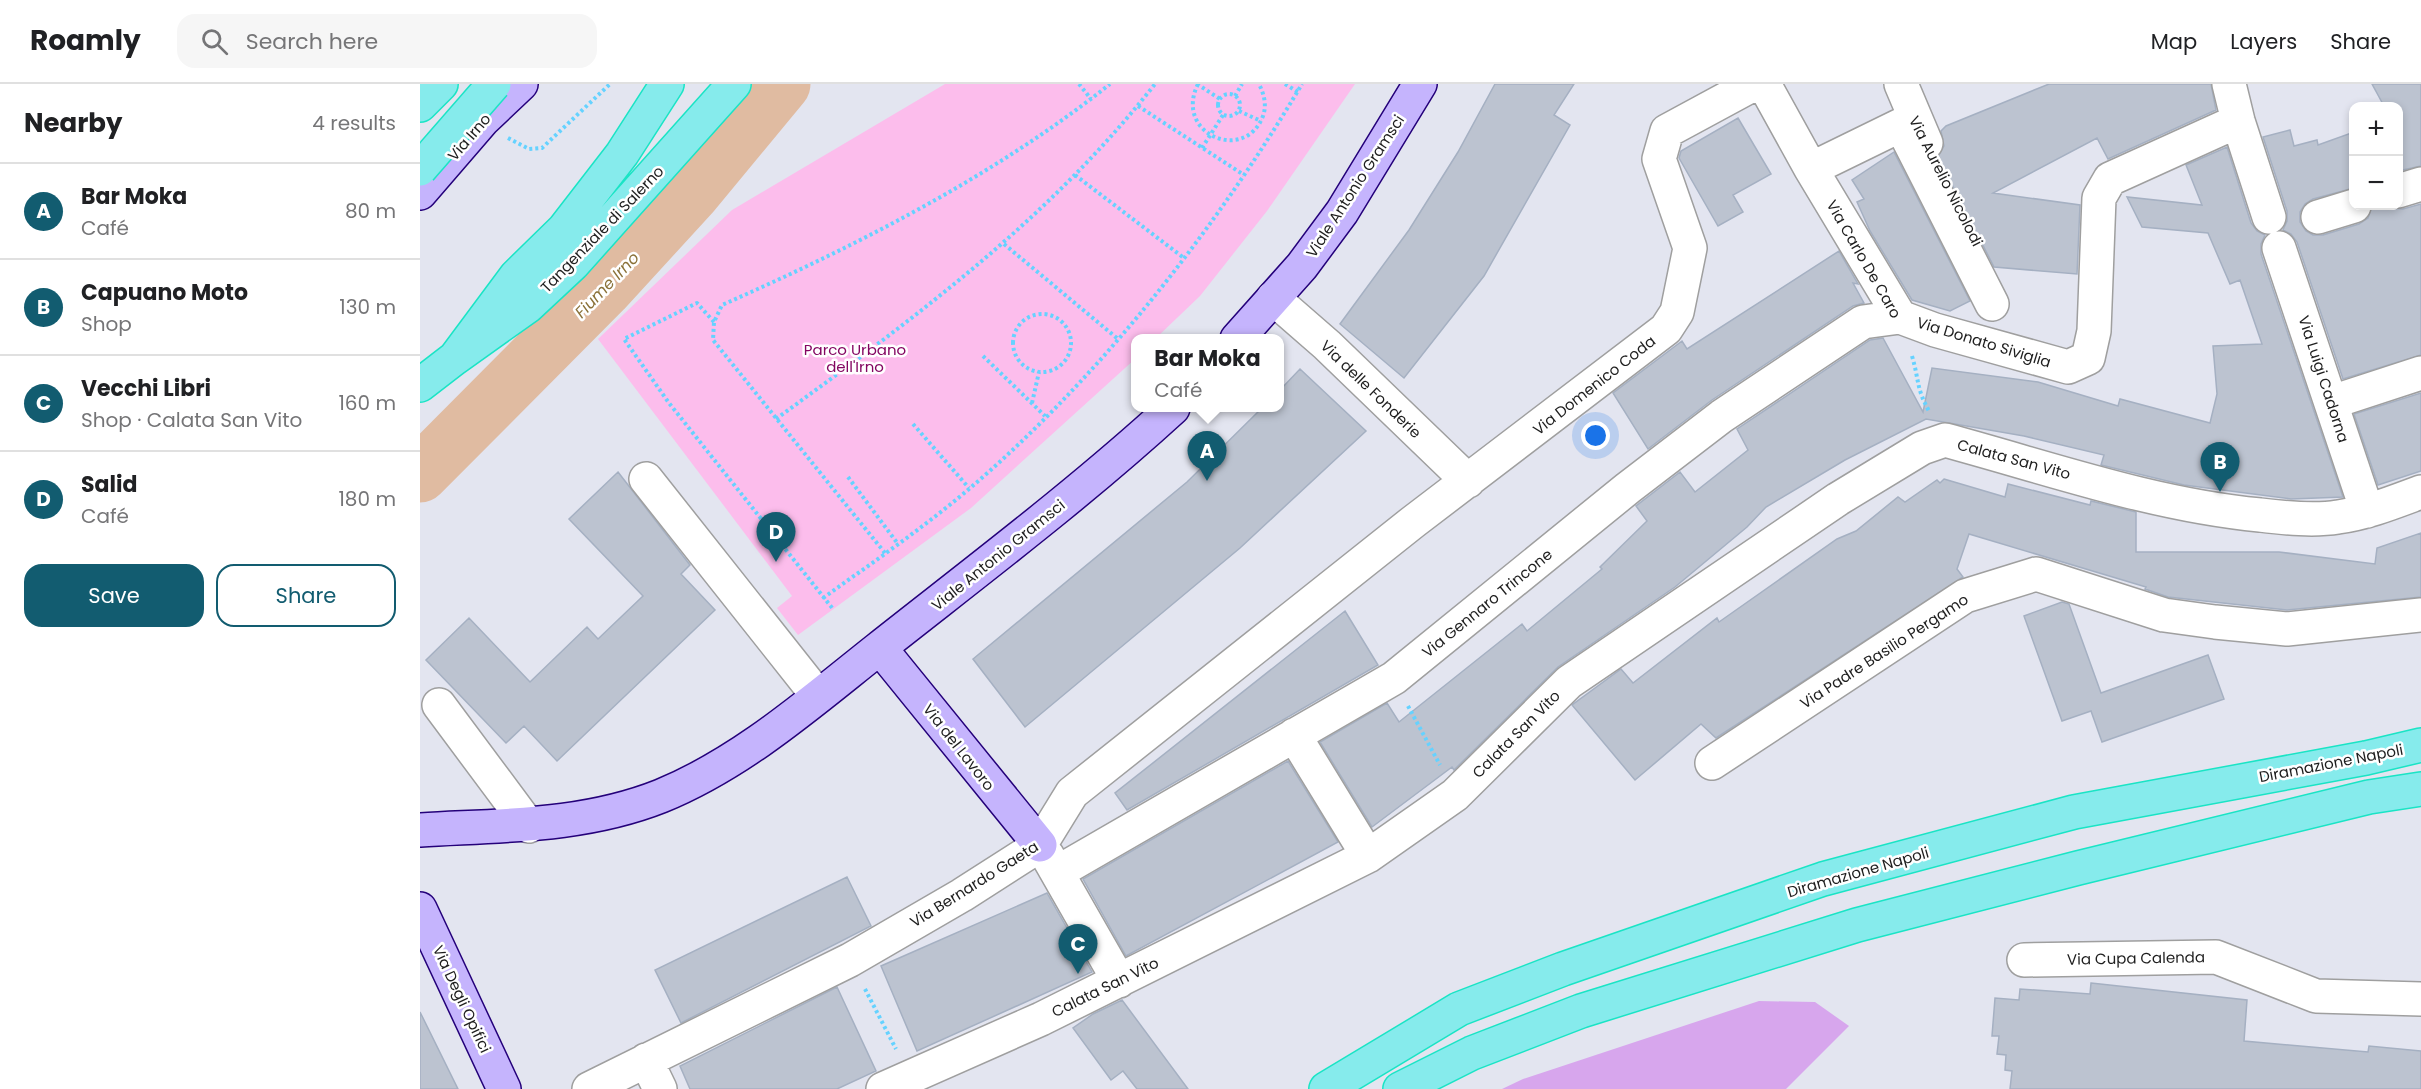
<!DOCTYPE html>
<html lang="en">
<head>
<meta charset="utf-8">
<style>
  :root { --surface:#fff; --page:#f6f6f6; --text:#202124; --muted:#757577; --line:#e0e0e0; --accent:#125c70 }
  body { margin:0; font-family:Poppins,sans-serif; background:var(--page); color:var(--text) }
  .controls { position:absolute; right:18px; top:18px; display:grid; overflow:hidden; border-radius:12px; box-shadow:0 3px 9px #0003 }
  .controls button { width:54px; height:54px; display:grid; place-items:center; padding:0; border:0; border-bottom:2px solid var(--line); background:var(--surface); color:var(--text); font:30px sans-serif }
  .you { position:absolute; left:1176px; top:352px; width:21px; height:21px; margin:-15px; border:4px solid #fff; border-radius:50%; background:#1a73e8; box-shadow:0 0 0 9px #1a73e833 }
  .badge { display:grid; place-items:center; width:39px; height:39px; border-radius:50%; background:var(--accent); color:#fff; font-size:20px; font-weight:700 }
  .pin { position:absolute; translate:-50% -50px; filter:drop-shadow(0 2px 3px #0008) }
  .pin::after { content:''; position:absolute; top:32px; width:21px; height:18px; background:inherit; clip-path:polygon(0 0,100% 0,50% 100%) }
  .popup { position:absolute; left:711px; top:250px; width:153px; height:78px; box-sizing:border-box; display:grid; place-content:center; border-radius:12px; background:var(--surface); filter:drop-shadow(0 2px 4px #0005); font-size:20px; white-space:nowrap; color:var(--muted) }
  .popup b { font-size:22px; color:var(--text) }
  .popup::after { content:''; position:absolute; left:50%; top:100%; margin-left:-12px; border:12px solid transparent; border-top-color:var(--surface) }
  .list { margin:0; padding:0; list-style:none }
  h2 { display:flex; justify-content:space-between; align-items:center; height:78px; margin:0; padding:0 24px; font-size:26px }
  h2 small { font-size:20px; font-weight:400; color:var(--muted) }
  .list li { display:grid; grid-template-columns:39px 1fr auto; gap:18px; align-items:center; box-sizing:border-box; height:96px; padding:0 24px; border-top:2px solid var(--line) }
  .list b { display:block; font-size:22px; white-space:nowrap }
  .list p { margin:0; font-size:20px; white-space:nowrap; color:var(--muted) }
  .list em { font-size:20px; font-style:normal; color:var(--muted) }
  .actions { display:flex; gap:12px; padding:18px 24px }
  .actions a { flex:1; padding:14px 0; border:2px solid var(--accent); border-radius:18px; text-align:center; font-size:21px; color:var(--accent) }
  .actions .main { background:var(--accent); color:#fff }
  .icon { flex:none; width:33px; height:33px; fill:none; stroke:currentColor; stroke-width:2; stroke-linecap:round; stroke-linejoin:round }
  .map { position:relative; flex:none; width:2001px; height:1005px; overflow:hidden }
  header { display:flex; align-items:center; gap:36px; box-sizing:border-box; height:84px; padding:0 30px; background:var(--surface); border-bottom:2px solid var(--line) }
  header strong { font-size:28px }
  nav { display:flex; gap:33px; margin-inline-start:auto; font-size:21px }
  .search { width:420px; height:54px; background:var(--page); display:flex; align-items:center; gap:15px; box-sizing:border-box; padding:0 21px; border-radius:18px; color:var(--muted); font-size:22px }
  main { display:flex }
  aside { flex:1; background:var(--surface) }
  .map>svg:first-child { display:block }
  .grass { fill:#d7a6ed }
  .park { fill:#fcbdec }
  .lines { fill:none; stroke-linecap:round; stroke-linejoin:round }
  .river { stroke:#e0bba1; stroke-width:57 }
  .building { fill:#bcc3d0; stroke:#a5b0c2; stroke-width:1.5 }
  .street-casing { stroke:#9f9f9f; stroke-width:36 }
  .secondary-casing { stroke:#24007a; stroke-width:36 }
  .highway-casing { stroke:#1ae4c5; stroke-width:36 }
  .path { stroke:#65d2ff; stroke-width:4; stroke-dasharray:3 3; stroke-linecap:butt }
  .street { stroke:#fff; stroke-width:33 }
  .secondary { stroke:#c5b4fd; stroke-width:33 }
  .highway { stroke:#86ebec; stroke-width:33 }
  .highway-bridge-casing { stroke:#1ae4c5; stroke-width:36; stroke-linecap:butt }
  .highway-bridge { stroke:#86ebec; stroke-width:33 }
  .labels { text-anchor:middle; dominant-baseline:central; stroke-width:5; stroke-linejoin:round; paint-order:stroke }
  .street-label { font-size:15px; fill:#1e1e1e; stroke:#fff }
  .park-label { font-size:15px; fill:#830561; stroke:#fff }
  .water-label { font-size:16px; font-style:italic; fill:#8a7138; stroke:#fff }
</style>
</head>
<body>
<header>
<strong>Roamly</strong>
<div class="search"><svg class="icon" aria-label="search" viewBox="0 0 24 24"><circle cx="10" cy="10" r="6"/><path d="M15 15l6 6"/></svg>Search here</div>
<nav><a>Map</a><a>Layers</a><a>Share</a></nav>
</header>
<main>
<aside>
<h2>Nearby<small>4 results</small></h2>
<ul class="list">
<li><span class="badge">A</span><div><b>Bar Moka</b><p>Café</p></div><em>80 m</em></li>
<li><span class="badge">B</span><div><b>Capuano Moto</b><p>Shop</p></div><em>130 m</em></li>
<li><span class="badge">C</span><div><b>Vecchi Libri</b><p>Shop · Calata San Vito</p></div><em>160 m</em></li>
<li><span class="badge">D</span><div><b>Salid</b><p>Café</p></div><em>180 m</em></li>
</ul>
<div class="actions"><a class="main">Save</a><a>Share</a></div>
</aside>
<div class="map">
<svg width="2001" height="1005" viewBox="0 0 2001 1005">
  <rect width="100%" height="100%" fill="#e3e5f0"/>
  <path class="grass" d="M 1339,917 L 1395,918 L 1429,942 L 1366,1005 L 1082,1005 L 1103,995 Z"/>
  <path class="park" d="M 525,0 L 935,0 L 847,127 L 780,212 L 736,254 L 715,255 L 715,275 L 551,424 L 378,551 L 357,524 L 372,512 L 178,255 L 312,126 Z"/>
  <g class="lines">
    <path class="river" d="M 0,390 L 184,205 L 271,110 L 362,0"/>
  </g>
  <path class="building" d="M 1075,0 L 1154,0 L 1134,31 L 1150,41 L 1064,192 L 984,294 L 920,240 L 989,146 L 1038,68 Z
    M 1629,0 L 1791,0 L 1796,26 L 1688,75 L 1677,54 L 1573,109 L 1660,121 L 1657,190 L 1574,183 L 1518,73 L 1524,62 L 1521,47 L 1526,42 Z
    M 1952,0 L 2001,0 L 2001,82 L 1978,87 L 1978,22 L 1964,22 Z
    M 1318,34 L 1351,90 L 1313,111 L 1323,128 L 1298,142 L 1259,74 L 1261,67 Z
    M 1870,46 L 1874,62 L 1897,56 L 1898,61 L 1934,48 L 1934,104 L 1893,115 L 1885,120 L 1880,128 L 1880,138 L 1886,147 L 1893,151 L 1903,151 L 1939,140 L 1948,134 L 1952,122 L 1983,125 L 2001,120 L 2001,271 L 1923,295 L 1877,158 L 1871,150 L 1863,146 L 1867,137 L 1867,127 L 1843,53 Z
    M 1807,63 L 1831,139 L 1837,147 L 1845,151 L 1841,160 L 1841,170 L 1923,413 L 1871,415 L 1764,401 L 1681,381 L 1684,371 L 1604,352 L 1506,335 L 1425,376 L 1346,423 L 1327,443 L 1255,503 L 1138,583 L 1034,686 L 1032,683 L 952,743 L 900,658 L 967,619 L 979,638 L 1102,540 L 1107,547 L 1182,485 L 1180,483 L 1227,437 L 1216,422 L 1260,388 L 1275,408 L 1328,366 L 1317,345 L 1450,256 L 1463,254 L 1503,328 L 1512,284 L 1618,298 L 1698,322 L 1700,315 L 1790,339 L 1797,310 L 1793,262 L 1842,260 L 1820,196 L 1810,200 L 1788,149 L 1722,143 L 1707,113 L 1782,121 L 1766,81 Z
    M 1474,68 L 1550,217 L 1530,227 L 1492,216 L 1450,147 L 1437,118 L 1444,115 L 1432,96 Z
    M 1419,167 L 1438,200 L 1433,199 L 1444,219 L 1433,222 L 1292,316 L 1228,365 L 1193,309 L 1262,257 L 1267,265 Z
    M 880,285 L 946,347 L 820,464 L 605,643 L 553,575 L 767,398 L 842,324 L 859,324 L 859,307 Z
    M 2001,309 L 2001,387 L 1958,401 L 1934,330 Z
    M 198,388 L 270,481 L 261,490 L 295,526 L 137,677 L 104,642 L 86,659 L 6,576 L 49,534 L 110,598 L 167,543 L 178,555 L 223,512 L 149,435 Z
    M 1524,395 L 1585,413 L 1588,400 L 1670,421 L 1671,417 L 1716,428 L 1716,468 L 1859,468 L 1955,480 L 1957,464 L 2001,449 L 2001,513 L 1867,526 L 1748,513 L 1725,505 L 1726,503 L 1549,450 L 1537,485 L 1543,493 L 1296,654 L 1281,640 L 1215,696 L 1152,621 L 1201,585 L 1213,599 L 1297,534 L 1299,538 L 1417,455 L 1436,447 L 1478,413 L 1485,418 L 1517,396 L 1520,399 Z
    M 1642,518 L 1649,520 L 1681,609 L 1788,571 L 1804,615 L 1682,658 L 1671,627 L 1642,637 L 1604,532 Z
    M 925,527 L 958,581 L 707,726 L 695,709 Z
    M 868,677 L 918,758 L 706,872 L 663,795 Z
    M 427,793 L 451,842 L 261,939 L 235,886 Z
    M 627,809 L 672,888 L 497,967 L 461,882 Z
    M 1671,899 L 1827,916 L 1824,957 L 1948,968 L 1949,962 L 2001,967 L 2001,1005 L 1590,1005 L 1592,987 L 1585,986 L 1586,971 L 1577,970 L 1579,952 L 1572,952 L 1575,914 L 1599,916 L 1600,905 L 1670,910 Z
    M 417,903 L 456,987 L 417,1005 L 270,1005 L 260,982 Z
    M 702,916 L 768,1005 L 717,1005 L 703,987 L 691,996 L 653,944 L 673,930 Z
    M 0,928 L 38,1005 L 0,1005 Z"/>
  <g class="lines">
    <g class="street-casing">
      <path id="street" d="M 1344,0 L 1391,85 L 1480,233
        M 1481,0 L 1506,59
        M 1809,0 L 1818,37 L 1849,133
        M 1391,85 L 1481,41 L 1572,220
        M 1978,107 L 2001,100
        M 1898,133 L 1934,122
        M 1859,164 L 1947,427
        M 853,214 L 907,261 L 1048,397
        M 1912,318 L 2001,289
        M 226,395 L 398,612
        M 19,621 L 109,742
        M 874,651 L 948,772
        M 1292,679 L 1545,512 L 1616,490 L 1744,531 L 1795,538 L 1867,545 L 2001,531
        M 627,771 L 699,897
        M 638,788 L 974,594 L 1208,404 L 1302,332 L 1443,238 L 1480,233 L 1515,246 L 1648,283 L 1668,274 L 1674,247 L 1679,114 L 1690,95 L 1818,37
        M 1604,876 L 1796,873 L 1896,912 L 2001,915
        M 226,976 L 240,1005
        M 169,1005 L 430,876 L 542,811 L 620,761 L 652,709 L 993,438 L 1246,245 L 1257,228 L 1270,164 L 1239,75 L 1247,47 L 1334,0
        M 463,1005 L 621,935 L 948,772 L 1035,711 L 1149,598 L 1418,415 L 1502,364 L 1525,356 C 1629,384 1733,421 1840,431 C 1865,434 1894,437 1918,433 C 1947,429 1974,418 2001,408"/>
    </g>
    <g class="secondary-casing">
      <path id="secondary" d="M 0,109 L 63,36 L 101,0
        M 817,255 L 882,182 L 922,128 L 1000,0
        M 460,564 L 620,761
        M 0,746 C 82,741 163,743 241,712 C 322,679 391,618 458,565 C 558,486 659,410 753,324
        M 0,825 L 84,1005"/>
    </g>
    <g class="highway-casing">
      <path id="highway" d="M 0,21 L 21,0
        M 35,274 L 108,222 L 153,180 L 314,0
        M 0,301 L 35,274 L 96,192 L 144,145 L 202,70 L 247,0
        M 906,1005 L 1039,925 L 1143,885 L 1403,795 L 1654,728 L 1946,674 L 2001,661
        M 980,1005 L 1052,969 L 1161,927 L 1437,841 L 1658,784 L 1949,713 L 2001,705"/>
    </g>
    <path class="path" d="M 659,0 L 671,15
      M 777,0 L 800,15
      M 778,0 C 753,50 825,80 843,32 C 847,21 844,10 839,0
      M 865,0 L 878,8
      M798 21a11 11 0 1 1 22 0a11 11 0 1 1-22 0Z
      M 815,12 L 822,0
      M 718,22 L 824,91
      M 819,27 L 841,37
      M 88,54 L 109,65 L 122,64 L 190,0
      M 782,64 L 803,31
      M 655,91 L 764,174
      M 584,160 L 698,255
      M593 259a29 29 0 1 1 58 0a29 29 0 1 1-58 0Z
      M 294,238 L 277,219 L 204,255 L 249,319 L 413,525
      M 563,272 L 625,332
      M 1492,272 C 1499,295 1496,304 1509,327
      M 612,319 L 619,288
      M 356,335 C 496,233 627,137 735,0
      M 493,340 L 549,404
      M 428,393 L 478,460
      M 465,469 L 293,256 L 294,238 L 302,221 C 436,162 576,91 690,0
      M 403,514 C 452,479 503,444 549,405 C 678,295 796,145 882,0
      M 988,622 L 1020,681
      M 445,905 L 476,965"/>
    <use href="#street" class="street"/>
    <use href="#secondary" class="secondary"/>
    <use href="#highway" class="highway"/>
    <g class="highway-bridge-casing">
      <path id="highway-bridge" d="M 0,85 L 74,0"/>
    </g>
    <use href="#highway-bridge" class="highway-bridge"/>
  </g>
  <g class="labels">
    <g class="street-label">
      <text transform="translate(49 53) rotate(-49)">Via Irno</text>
      <text transform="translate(1526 97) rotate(63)">Via Aurelio Nicolodi</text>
      <text transform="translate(935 102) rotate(-57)">Viale Antonio Gramsci</text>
      <text transform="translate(182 145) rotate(-46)">Tangenziale di Salerno</text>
      <text transform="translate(1444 175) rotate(60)">Via Carlo De Caro</text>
      <text transform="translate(1564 258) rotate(17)">Via Donato Siviglia</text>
      <text transform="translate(1904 295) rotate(72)">Via Luigi Cadorna</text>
      <text transform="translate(1174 301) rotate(-38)">Via Domenico Coda</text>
      <text transform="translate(951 305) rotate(44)">Via delle Fonderie</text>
      <text transform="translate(1594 375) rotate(15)">Calata San Vito</text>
      <text transform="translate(578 471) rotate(-39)">Viale Antonio Gramsci</text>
      <text transform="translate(1067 519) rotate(-39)">Via Gennaro Trincone</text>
      <text transform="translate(1464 567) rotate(-33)">Via Padre Basilio Pergamo</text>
      <text transform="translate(1096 650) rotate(-45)">Calata San Vito</text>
      <text transform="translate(539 663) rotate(52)">Via del Lavoro</text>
      <text transform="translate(1911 679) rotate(-11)">Diramazione Napoli</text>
      <text transform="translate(1438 788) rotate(-16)">Diramazione Napoli</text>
      <text transform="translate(554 800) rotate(-32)">Via Bernardo Gaeta</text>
      <text transform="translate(1716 874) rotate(-1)">Via Cupa Calenda</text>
      <text transform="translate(685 903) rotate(-26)">Calata San Vito</text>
      <text transform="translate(42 915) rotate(65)">Via Degli Opifici</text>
    </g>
    <g class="park-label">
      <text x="435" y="265">Parco Urbano<tspan x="435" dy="17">dell'Irno</tspan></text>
    </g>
    <g class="water-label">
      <text transform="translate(187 201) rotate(-46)">Fiume Irno</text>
    </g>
  </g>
</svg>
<div class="controls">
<button>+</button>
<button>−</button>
</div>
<div class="you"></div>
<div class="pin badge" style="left:787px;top:397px">A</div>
<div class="popup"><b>Bar Moka</b>Café</div>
<div class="pin badge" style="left:1800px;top:408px">B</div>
<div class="pin badge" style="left:658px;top:890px">C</div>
<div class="pin badge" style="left:356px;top:478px">D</div>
</div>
</main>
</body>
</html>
